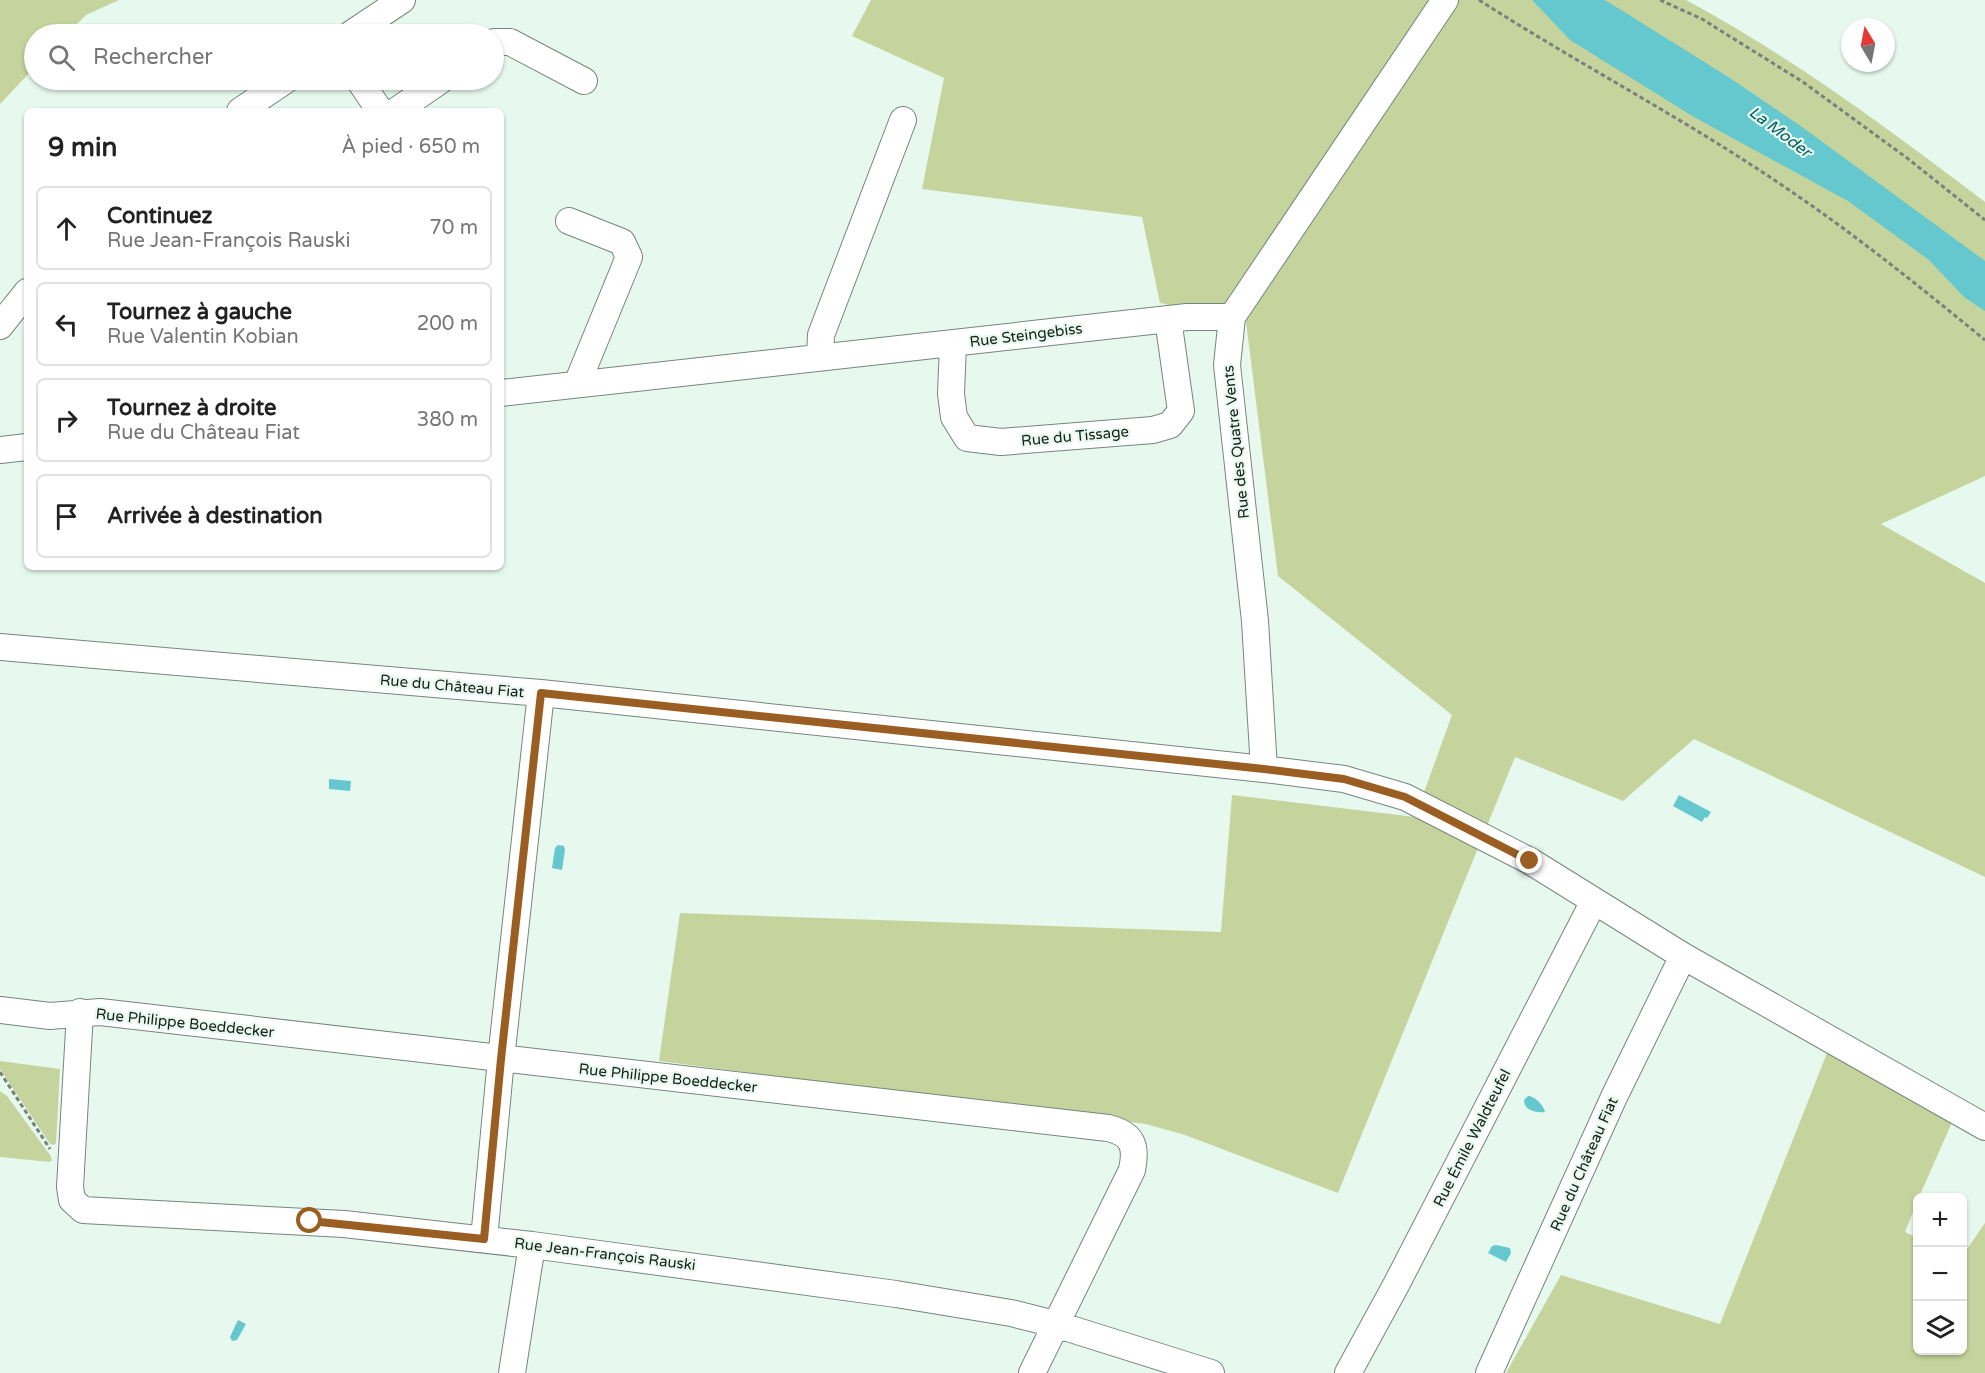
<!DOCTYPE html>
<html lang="fr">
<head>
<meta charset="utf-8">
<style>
  :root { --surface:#fff; --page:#f2f2f2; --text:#222; --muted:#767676; --line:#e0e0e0 }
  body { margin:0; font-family:"Varela Round",sans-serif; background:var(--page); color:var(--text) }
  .controls { position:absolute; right:18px; bottom:18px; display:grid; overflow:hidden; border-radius:9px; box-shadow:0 2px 4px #0004 }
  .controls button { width:54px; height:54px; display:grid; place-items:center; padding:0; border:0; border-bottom:2px solid var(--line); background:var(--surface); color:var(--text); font:30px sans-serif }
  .compass { position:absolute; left:1841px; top:18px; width:54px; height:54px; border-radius:50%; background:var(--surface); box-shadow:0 2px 4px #0004; rotate:350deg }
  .stop { position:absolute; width:18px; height:18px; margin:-14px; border:4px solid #9b5e22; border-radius:50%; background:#fff }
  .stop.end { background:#9b5e22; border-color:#fff; box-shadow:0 2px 6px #0008 }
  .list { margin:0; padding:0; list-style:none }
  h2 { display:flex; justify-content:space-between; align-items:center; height:78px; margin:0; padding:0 24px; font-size:26px }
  h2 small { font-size:20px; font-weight:400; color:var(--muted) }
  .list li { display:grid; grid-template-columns:39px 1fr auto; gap:18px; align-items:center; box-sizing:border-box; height:84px; margin:0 12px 12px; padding:0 12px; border:2px solid var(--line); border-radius:9px }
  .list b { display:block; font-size:22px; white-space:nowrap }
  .list p { margin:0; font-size:20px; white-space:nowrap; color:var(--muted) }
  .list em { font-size:20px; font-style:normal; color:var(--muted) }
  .icon { flex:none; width:33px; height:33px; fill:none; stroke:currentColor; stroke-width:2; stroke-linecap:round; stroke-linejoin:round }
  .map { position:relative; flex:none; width:1985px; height:1373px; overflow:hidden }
  .search { position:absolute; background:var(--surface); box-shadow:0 2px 4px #0004; left:24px; top:24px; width:480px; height:66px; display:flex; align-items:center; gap:15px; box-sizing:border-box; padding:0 21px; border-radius:33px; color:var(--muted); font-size:22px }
  .panel { position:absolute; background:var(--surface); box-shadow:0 2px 4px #0004; left:24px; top:108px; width:480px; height:462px; border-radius:9px }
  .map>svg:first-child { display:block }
  .green { fill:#c4d49c }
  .water { fill:#64c8ce }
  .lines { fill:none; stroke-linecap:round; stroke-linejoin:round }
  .minor-casing { stroke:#76867d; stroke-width:28 }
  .path { stroke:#76827b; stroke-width:3; stroke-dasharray:4.5 3; stroke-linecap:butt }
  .minor { stroke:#fff; stroke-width:26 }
  .route { stroke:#9b5e22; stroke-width:8 }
  .labels { text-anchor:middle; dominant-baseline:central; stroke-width:4.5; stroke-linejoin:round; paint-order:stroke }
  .street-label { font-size:15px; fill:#181e1b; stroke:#e7f9ef }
  .water-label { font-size:16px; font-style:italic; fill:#025e63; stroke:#e7f9ef }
</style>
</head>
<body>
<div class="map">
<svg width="1985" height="1373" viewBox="0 0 1985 1373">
  <rect width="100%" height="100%" fill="#e7f9ef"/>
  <path class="green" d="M 0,0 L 119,0 L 86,15 L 67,34 L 34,34 L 34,68 L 0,104 Z
    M 871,0 L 1686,0 C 1792,57 1889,129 1985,202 L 1985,476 L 1881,524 L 1985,583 L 1985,877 L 1694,739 L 1623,801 L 1515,757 L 1338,1193 L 1185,1135 L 1146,1124 L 659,1061 L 680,913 L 1221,932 L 1232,795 L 1415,817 L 1452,715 L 1278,576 L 1246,322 L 1160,303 L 1142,217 L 922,189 L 944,78 L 852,36 Z
    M 1829,1048 L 1953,1120 L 1919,1197 L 1918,1198 L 1917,1202 L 1905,1232 L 1917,1238 L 1918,1350 L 1962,1350 L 1963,1255 L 1985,1223 L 1985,1373 L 1506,1373 L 1561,1275 L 1720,1324 Z
    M 0,1061 L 60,1069 L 56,1143 L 54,1145 L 50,1144 L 0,1069 Z
    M 0,1091 L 7,1096 L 50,1155 L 52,1160 L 50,1162 L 0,1157 Z"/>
  <path class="water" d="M 1532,0 L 1605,0 L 1730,78 L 1802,127 L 1985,261 L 1985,311 L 1964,297 L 1929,260 L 1848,201 L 1694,117 L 1570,40 Z
    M 329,779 L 351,781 L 350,791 L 329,789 Z
    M 1679,795 L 1711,812 L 1707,818 L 1705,817 L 1702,822 L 1673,806 Z
    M 558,845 L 564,846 L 565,850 L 562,870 L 552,868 L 555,848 Z
    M 1528,1096 C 1535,1096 1544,1106 1545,1112 C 1537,1113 1524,1111 1524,1100 Z
    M 1496,1245 L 1510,1248 L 1511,1253 L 1506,1262 L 1488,1253 L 1492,1246 Z
    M 238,1320 L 246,1324 L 237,1340 L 232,1341 L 230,1337 Z"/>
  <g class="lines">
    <g class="minor-casing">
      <path id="minor" d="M 351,34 L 402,0
        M 494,42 L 510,42 L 584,81
        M 359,80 L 380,111
        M 240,111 L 286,80
        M 396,111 L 441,80
        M 569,221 L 622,242 L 629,257 L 577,384
        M 0,326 L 27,292
        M 953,344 L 951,394 L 954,417 L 967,438 L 1001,442 L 1153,430 L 1170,425 L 1181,411 L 1168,319
        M 820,357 L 821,335 L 903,120
        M 501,393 L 1187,317 L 1232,317
        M 0,450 L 27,447
        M 0,647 L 541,693 L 1264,769 L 1344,779 L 1405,797 L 1530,861 L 1683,956 L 1985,1127
        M 1264,769 L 1255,621 L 1227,365 L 1232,317 L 1445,0
        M 0,1010 L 50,1016 L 100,1012 L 1108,1128 C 1133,1134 1137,1146 1132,1170 L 1032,1373
        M 80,1012 L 70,1187 L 72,1200 L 83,1210 L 344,1224 L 532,1245 L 896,1294 L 1011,1313 L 1055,1324 L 1211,1373
        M 484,1239 L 501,1059 L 541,693
        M 512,1373 L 532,1245
        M 1348,1373 L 1396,1285 L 1594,901
        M 1489,1373 L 1614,1097 L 1683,956"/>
    </g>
    <path class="path" d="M 1479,0 C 1580,65 1687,120 1786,188 C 1856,235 1920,287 1985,340
      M 1660,0 L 1702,19 L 1803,82 L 1907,158 L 1985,220
      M 0,1072 L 50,1149"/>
    <use href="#minor" class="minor"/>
  </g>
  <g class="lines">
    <path class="route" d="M 310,1221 L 484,1239 L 501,1059 L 541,693 L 1264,769 L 1344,779 L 1405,797 L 1530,861"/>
  </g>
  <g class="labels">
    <g class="street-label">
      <text transform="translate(1026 335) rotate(-7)">Rue Steingebiss</text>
      <text transform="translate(1075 436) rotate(-5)">Rue du Tissage</text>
      <text transform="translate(1236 442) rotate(-96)">Rue des Quatre Vents</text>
      <text transform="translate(452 686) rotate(5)">Rue du Château Fiat</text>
      <text transform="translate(185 1023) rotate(6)">Rue Philippe Boeddecker</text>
      <text transform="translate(668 1078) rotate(6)">Rue Philippe Boeddecker</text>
      <text transform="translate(1472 1138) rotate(-63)">Rue Émile Waldteufel</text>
      <text transform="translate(1584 1164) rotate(-66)">Rue du Château Fiat</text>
      <text transform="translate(605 1254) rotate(7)">Rue Jean-François Rauski</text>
    </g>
    <g class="water-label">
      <text transform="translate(1780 132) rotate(37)">La Moder</text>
    </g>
  </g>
</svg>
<div class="controls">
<button>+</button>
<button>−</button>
<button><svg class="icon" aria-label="layers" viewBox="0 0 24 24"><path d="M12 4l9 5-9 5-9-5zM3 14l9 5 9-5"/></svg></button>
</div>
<svg class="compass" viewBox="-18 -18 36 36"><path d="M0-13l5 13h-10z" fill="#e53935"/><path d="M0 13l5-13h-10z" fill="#767676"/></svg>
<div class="stop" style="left:310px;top:1221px"></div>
<div class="stop end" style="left:1530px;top:861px"></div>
<div class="search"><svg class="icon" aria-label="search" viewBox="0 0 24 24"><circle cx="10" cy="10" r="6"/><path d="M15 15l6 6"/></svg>Rechercher</div>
<section class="panel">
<h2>9 min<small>À pied · 650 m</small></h2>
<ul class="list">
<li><svg class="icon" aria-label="ahead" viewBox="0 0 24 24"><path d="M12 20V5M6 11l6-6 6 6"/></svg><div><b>Continuez</b><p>Rue Jean-François Rauski</p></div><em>70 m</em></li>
<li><svg class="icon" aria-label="left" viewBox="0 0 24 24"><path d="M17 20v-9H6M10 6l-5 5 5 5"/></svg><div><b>Tournez à gauche</b><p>Rue Valentin Kobian</p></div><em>200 m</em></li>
<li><svg class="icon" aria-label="right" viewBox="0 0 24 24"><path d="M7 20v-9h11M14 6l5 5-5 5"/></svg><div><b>Tournez à droite</b><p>Rue du Château Fiat</p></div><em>380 m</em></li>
<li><svg class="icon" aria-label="arrive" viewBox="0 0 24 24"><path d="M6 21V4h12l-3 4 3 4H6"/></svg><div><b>Arrivée à destination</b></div></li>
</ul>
</section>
</div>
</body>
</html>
